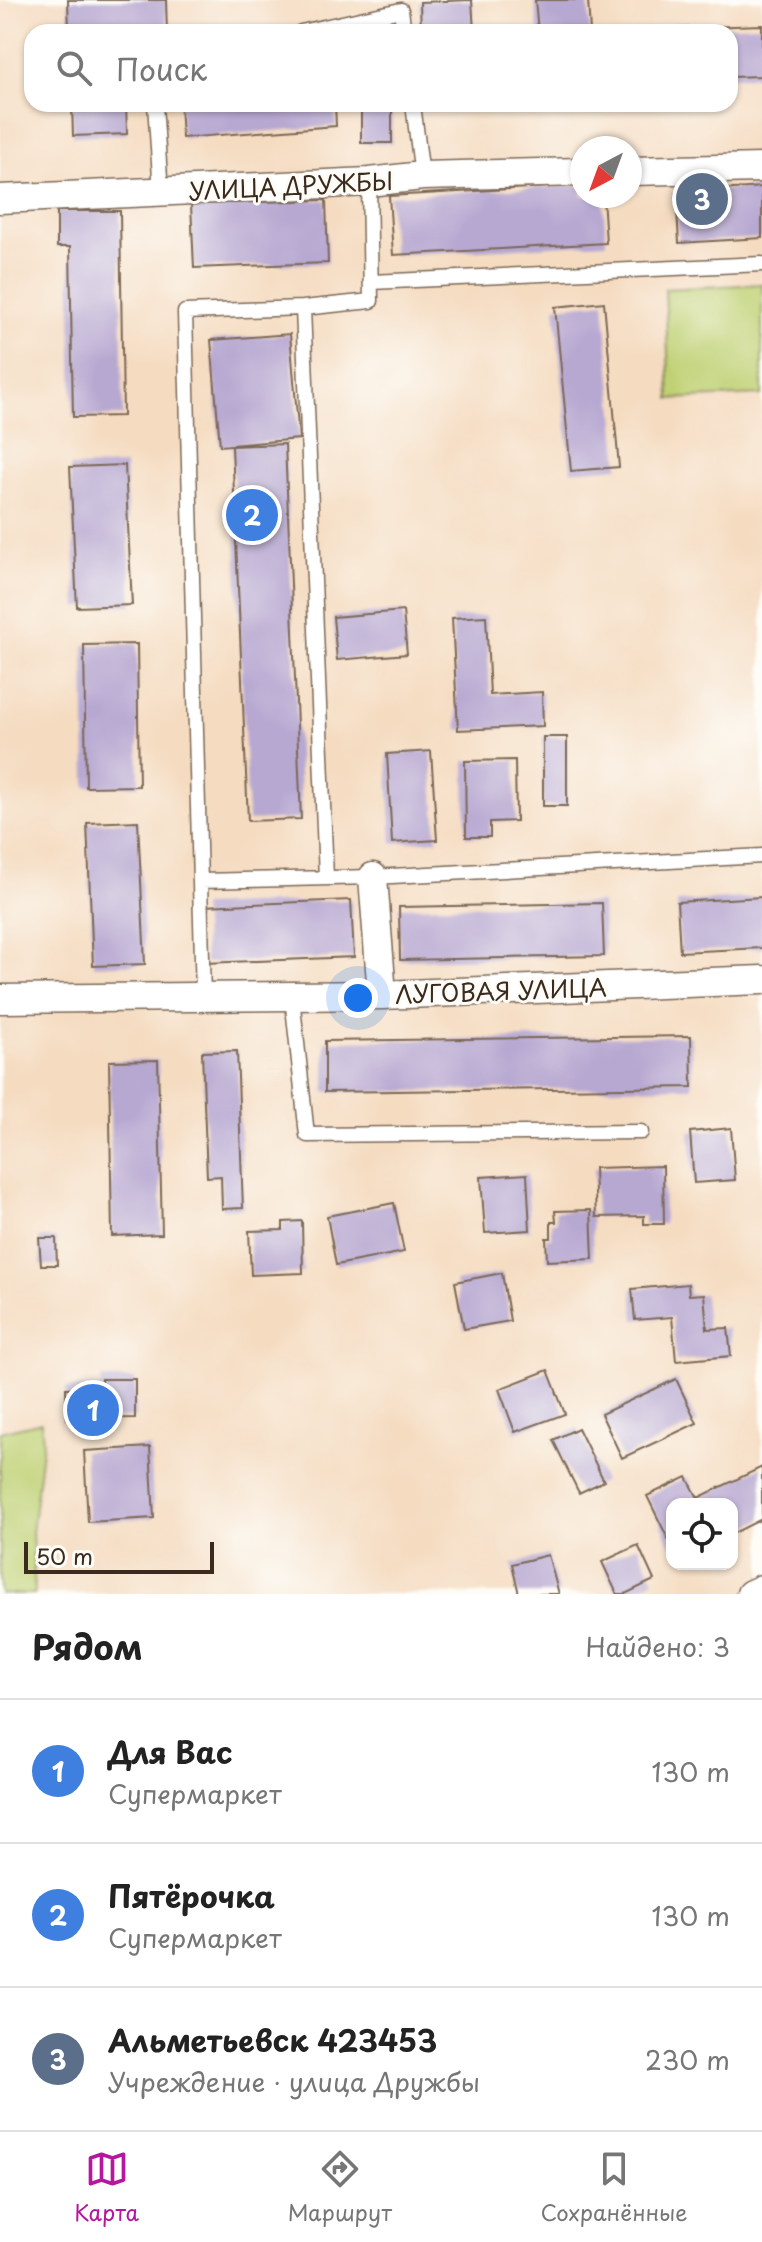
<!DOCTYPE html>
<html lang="ru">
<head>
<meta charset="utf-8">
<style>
  :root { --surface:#fff; --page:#f2f2f2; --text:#222; --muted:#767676; --line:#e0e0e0; --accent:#b5179e }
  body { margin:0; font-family:"Playpen Sans",sans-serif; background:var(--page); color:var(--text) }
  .controls { position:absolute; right:24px; bottom:24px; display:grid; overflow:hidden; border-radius:16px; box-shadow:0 2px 6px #0004 }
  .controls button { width:72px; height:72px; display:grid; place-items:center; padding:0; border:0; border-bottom:2px solid var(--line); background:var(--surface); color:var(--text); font:40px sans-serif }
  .compass { position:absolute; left:570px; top:136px; width:72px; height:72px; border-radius:50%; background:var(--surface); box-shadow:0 2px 6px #0004; rotate:221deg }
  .scale { position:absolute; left:24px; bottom:20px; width:190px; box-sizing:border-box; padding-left:8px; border:4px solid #3b2a1e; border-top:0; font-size:22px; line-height:28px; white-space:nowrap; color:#3b2a1e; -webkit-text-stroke:6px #fdfcf7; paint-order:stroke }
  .you { position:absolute; left:358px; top:998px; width:28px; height:28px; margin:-20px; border:6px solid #fff; border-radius:50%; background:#1a73e8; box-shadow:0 0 0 12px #1a73e833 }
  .badge { display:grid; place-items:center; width:52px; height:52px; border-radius:50%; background:var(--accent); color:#fff; font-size:26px; font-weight:700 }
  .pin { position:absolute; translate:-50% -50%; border:4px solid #fff; box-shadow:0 2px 8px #0006 }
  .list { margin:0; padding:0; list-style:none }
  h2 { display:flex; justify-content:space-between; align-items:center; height:104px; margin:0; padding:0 32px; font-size:34px }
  h2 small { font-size:26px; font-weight:400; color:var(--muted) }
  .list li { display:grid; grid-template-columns:52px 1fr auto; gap:24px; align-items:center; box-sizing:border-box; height:144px; padding:0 32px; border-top:2px solid var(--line) }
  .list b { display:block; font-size:30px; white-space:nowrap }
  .list p { margin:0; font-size:26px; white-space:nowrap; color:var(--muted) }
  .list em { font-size:26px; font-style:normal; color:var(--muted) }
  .icon { flex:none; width:44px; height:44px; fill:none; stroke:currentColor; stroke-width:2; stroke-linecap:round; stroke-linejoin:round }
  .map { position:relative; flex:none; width:762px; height:1594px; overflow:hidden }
  .search { position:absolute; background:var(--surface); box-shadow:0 2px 6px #0004; left:24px; right:24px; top:24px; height:88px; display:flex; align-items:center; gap:20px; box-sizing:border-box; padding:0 28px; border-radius:24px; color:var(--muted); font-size:30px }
  .sheet { height:536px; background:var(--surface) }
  nav { display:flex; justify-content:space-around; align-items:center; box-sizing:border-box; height:112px; border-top:2px solid var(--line); background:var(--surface); font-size:22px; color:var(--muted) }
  nav a { display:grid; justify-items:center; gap:4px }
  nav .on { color:var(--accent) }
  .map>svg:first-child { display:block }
  .green { fill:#c0d174; stroke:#7e7e49; stroke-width:2 }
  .building { fill:#b7a8d1 }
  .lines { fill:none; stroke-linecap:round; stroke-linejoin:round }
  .service-casing { stroke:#7c6857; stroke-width:17 }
  .minor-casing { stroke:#7c6857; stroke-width:31 }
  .service { stroke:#fff; stroke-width:14 }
  .minor { stroke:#fff; stroke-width:28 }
  .labels { text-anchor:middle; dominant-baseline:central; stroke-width:6; stroke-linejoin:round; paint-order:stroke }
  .street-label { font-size:24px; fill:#3b2a1e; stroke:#fdfcf7 }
</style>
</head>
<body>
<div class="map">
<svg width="762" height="1594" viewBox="0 0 762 1594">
  <rect width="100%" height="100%" fill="#fdfcf7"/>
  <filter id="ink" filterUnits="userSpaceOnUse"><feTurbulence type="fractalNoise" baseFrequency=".0125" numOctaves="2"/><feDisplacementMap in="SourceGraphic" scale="16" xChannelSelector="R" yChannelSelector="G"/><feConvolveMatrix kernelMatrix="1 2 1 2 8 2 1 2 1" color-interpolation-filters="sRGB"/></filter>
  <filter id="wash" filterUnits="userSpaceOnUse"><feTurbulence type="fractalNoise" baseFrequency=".006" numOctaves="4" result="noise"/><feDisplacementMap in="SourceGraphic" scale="32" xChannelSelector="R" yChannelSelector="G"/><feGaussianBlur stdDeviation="1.8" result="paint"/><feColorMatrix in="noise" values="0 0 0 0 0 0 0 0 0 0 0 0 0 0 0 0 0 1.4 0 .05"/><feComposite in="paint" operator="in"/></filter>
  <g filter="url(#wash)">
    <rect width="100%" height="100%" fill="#f5dcc1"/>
    <path class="green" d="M 762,284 L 762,395 L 670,399 L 665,289 Z
      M 41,1422 L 43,1441 L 32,1532 L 35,1594 L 0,1594 L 0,1432 Z"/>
    <g id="blocks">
      <path class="building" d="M 68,0 L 166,0 L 167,32 L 69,32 Z
        M 472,0 L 474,32 L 421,32 L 420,2 Z
        M 535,0 L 588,0 L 590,32 L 538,32 Z
        M 762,25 L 762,76 L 730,77 L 730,32 L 648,32 L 648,29 Z
        M 72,104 L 126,104 L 127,134 L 73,136 Z
        M 180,104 L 335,104 L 336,126 L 182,138 Z
        M 361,104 L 392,104 L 392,143 L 361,143 Z
        M 582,185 L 582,196 L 603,196 L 606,243 L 393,255 L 389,196 Z
        M 762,187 L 762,238 L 679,243 L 676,193 Z
        M 326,200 L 328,263 L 194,268 L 191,204 Z
        M 57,211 L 120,211 L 123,416 L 73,417 L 70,247 L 57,247 Z
        M 604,302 L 619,467 L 571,471 L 555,307 Z
        M 290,334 L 299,439 L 220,446 L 211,340 Z
        M 285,444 L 301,819 L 248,821 L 232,446 Z
        M 125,465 L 132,605 L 77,607 L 70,467 Z
        M 403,611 L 407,654 L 337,660 L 333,617 Z
        M 486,616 L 490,695 L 542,692 L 543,726 L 458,730 L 452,618 Z
        M 137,644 L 139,786 L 86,787 L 84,645 Z
        M 543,737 L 567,737 L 567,806 L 543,806 Z
        M 431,751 L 437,840 L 392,843 L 387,754 Z
        M 515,760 L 516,821 L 490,822 L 490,837 L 466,837 L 465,761 Z
        M 138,821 L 145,964 L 93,966 L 87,823 Z
        M 762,897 L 762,948 L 680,952 L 677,902 Z
        M 351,900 L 354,957 L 205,963 L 202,906 Z
        M 602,903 L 604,956 L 400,960 L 399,907 Z
        M 691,1036 L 692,1087 L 325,1092 L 325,1041 Z
        M 237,1051 L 243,1208 L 222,1209 L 221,1176 L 207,1177 L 202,1052 Z
        M 158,1060 L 162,1234 L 112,1236 L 109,1061 Z
        M 731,1128 L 735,1180 L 694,1183 L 690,1132 Z
        M 663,1166 L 664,1224 L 644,1224 L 644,1216 L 596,1217 L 594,1168 Z
        M 527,1174 L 530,1230 L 485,1233 L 481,1177 Z
        M 394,1203 L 404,1252 L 336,1265 L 327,1216 Z
        M 591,1210 L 593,1259 L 547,1261 L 546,1238 L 551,1238 L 551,1222 L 556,1222 L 555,1211 Z
        M 302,1221 L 303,1273 L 251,1275 L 249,1231 L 283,1230 L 283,1222 Z
        M 39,1238 L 56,1238 L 57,1265 L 41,1265 Z
        M 502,1273 L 510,1321 L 464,1329 L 455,1282 Z
        M 688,1284 L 689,1295 L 704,1294 L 707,1329 L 728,1328 L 731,1356 L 676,1361 L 672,1317 L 635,1320 L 632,1289 Z
        M 548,1370 L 565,1414 L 515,1432 L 499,1389 Z
        M 101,1379 L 135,1379 L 135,1418 L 67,1419 L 66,1388 L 101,1387 Z
        M 676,1379 L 697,1423 L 622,1458 L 601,1414 Z
        M 578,1428 L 604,1481 L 579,1493 L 553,1440 Z
        M 150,1447 L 154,1518 L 88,1522 L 84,1451 Z
        M 762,1467 L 762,1519 L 732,1534 L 732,1504 L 672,1504 L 672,1547 L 647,1496 L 687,1477 L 698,1498 Z
        M 638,1545 L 654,1580 L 625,1594 L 617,1594 L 602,1562 Z
        M 548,1555 L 559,1594 L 519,1594 L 512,1564 Z"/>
    </g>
  </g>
  <g filter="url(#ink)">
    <use href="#blocks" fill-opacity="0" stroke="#7c6857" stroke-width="2"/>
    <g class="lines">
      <g class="service-casing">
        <path id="service" d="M 301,32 L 401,10 L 404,32
          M 155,104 L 161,192
          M 413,104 L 422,176
          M 371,282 L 762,264
          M 303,308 L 326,878
          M 200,881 L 373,877 L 762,856
          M 203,997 L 185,312 L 303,308 L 371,301 L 369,182
          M 292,997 L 307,1135 L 641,1132"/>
      </g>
      <g class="minor-casing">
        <path id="minor" d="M 630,171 L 762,168
          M 0,199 L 369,182 L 422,176 L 582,172
          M 373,877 L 382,995
          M 0,999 L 382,995 L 762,980
          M 751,1594 L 762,1589"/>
      </g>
      <use href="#service" class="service"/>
      <use href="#minor" class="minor"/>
    </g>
  </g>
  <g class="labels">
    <g class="street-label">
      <text transform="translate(291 185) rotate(-3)">УЛИЦА ДРУЖБЫ</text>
      <text transform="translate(501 990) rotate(-2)">ЛУГОВАЯ УЛИЦА</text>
    </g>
  </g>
</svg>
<div class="controls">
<button><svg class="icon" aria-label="locate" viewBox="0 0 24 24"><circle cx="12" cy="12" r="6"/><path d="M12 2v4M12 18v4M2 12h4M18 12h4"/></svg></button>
</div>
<svg class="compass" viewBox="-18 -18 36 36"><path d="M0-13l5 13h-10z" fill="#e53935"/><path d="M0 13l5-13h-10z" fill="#767676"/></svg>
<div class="scale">50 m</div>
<div class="you"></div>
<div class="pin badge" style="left:93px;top:1410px;background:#3f7fe0">1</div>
<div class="pin badge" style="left:252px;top:515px;background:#3f7fe0">2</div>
<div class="pin badge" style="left:702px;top:199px;background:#5c6f8a">3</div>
<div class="search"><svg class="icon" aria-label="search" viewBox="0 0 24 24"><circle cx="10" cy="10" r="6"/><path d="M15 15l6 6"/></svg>Поиск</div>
</div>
<section class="sheet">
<h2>Рядом<small>Найдено: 3</small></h2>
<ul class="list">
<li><span class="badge" style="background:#3f7fe0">1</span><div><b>Для Вас</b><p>Супермаркет</p></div><em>130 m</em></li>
<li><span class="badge" style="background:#3f7fe0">2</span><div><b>Пятёрочка</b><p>Супермаркет</p></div><em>130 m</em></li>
<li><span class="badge" style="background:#5c6f8a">3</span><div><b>Альметьевск 423453</b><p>Учреждение · улица Дружбы</p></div><em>230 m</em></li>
</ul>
</section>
<nav>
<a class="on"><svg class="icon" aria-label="map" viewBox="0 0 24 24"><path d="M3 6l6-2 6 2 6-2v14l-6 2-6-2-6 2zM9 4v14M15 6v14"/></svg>Карта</a>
<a><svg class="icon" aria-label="directions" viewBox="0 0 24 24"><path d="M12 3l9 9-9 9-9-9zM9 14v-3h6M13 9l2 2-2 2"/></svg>Маршрут</a>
<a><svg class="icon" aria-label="saved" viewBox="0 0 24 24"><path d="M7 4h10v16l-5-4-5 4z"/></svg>Сохранённые</a>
</nav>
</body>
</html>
